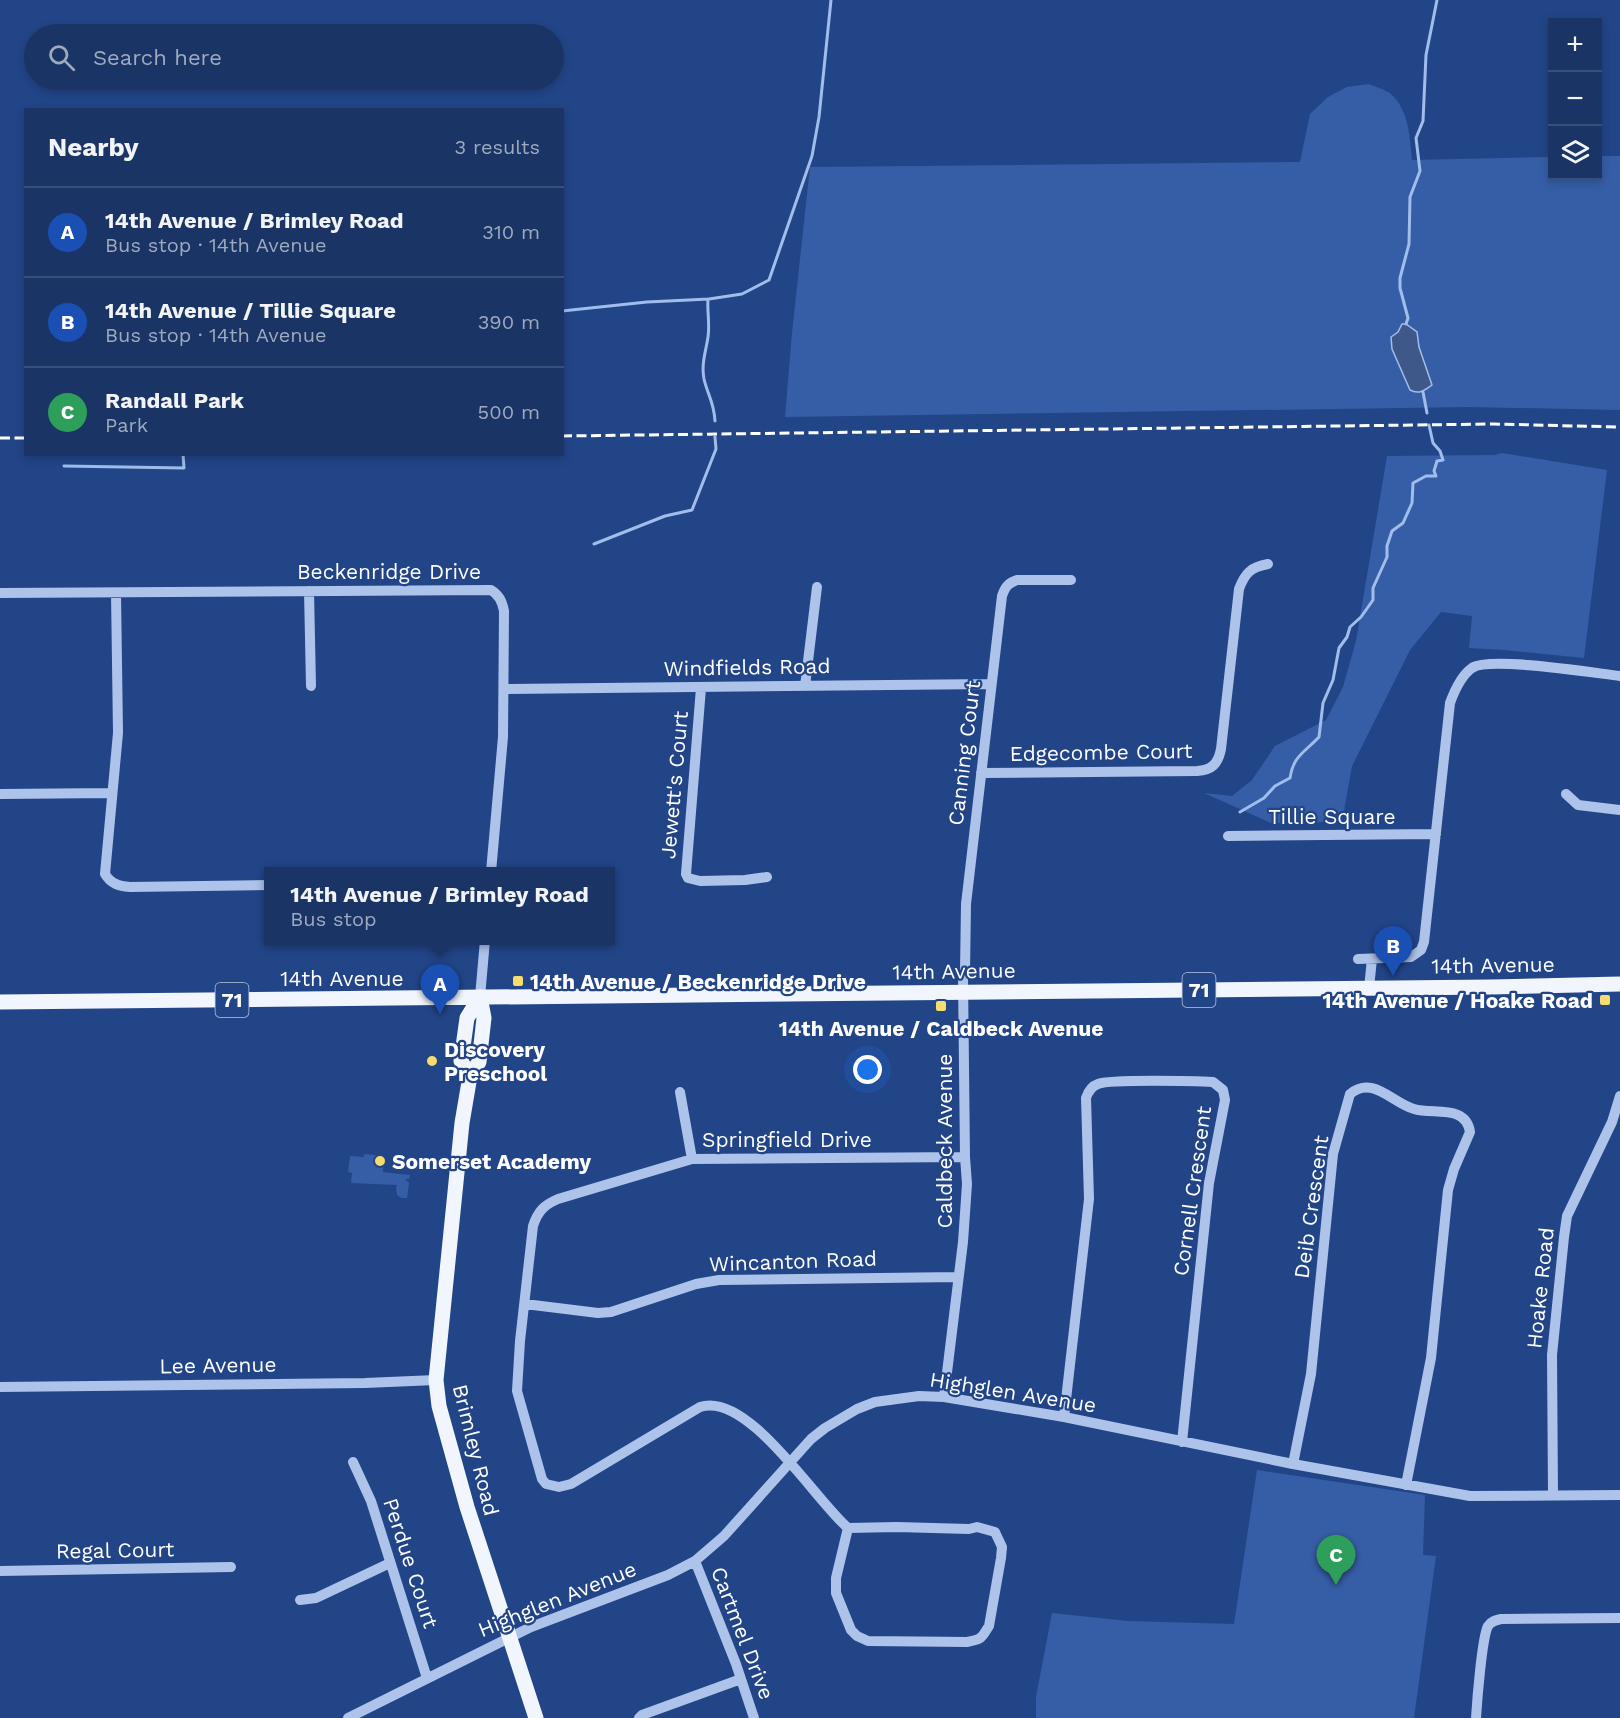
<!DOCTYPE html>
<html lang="en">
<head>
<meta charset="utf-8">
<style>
  :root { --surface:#1a3466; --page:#233c6c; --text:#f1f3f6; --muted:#9faabf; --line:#384f7a; --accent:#bca0f2 }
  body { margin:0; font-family:"Work Sans",sans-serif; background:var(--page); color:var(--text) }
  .controls { position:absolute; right:18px; top:18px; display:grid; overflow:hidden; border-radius:0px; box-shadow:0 3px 9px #0003 }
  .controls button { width:54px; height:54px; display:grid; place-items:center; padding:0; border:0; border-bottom:2px solid var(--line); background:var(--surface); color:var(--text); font:30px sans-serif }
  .you { position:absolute; left:868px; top:1070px; width:21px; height:21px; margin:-15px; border:4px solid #fff; border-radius:50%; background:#1a73e8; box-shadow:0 0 0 9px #1a73e833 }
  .badge { display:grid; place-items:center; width:39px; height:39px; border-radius:50%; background:var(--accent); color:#fff; font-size:20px; font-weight:700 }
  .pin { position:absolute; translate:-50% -50px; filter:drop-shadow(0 2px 3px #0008) }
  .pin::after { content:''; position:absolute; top:32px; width:21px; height:18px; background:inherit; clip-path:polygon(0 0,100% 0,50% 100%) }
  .popup { position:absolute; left:264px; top:867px; width:351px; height:78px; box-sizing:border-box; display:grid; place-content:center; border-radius:0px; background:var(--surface); filter:drop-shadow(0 2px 4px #0005); font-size:20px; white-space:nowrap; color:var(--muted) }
  .popup b { font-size:22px; color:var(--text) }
  .popup::after { content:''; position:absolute; left:50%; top:100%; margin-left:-12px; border:12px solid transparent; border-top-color:var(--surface) }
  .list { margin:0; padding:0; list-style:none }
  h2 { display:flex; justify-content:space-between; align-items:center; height:78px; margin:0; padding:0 24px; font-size:26px }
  h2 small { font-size:20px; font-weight:400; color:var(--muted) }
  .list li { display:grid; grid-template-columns:39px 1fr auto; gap:18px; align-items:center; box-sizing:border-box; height:90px; padding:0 24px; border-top:2px solid var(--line) }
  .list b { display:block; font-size:22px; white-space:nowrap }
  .list p { margin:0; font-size:20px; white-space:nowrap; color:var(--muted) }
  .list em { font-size:20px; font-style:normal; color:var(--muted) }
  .icon { flex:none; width:33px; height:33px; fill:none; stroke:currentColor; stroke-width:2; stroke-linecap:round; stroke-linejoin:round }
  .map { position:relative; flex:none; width:1620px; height:1718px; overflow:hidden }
  .search { position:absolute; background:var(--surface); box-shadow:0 3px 9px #0003; left:24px; top:24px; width:540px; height:66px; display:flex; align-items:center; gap:15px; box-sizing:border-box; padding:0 21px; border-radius:33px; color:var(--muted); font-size:22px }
  .panel { position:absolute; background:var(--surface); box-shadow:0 3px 9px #0003; left:24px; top:108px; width:540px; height:348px; border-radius:0px }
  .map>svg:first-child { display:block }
  .green { fill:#365ea6 }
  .water { fill:#3e5889; stroke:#a1bdeb; stroke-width:1.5 }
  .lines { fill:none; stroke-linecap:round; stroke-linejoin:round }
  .stream { stroke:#a1bdeb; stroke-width:3 }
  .minor { stroke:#adc3ea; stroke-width:10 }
  .major { stroke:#f1f5fe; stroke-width:15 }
  .rail { stroke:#fff; stroke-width:3; stroke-dasharray:10 4.5; stroke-linecap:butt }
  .poi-dot { fill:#f6db6f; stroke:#224588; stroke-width:2 }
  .labels { text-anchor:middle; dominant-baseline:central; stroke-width:4.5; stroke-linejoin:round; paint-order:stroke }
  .shield { fill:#224588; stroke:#bdc7db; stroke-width:1.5 }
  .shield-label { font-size:20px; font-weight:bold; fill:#fff }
  .street-label { font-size:21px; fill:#fff; stroke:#224588 }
  .poi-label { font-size:21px; font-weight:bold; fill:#fff; stroke:#224588; text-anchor:start }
</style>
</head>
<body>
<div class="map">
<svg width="1620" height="1718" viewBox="0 0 1620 1718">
  <rect width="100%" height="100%" fill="#224588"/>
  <path class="green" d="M 1369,84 C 1376,87 1386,90 1391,94 C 1409,110 1410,138 1412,160 L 1552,157 L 1552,176 L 1598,176 L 1598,156 L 1620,156 L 1620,410 L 1468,407 L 785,417 L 792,333 L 810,167 L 1300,162 L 1310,114 L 1328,97 L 1347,87 Z
    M 1502,453 L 1607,470 L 1584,658 L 1504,650 L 1469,648 L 1472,616 L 1441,612 L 1410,650 L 1352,766 L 1342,822 L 1271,823 L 1204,793 L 1232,796 L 1252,780 L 1275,746 L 1326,720 L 1343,687 L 1356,641 L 1387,456 L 1495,455 Z
    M 364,1154 L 384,1156 L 383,1172 L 410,1175 L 409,1179 L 405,1179 L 409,1183 L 407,1198 L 401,1198 L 397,1195 L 396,1188 L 397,1185 L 351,1183 L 352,1173 L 348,1172 L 350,1156 L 364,1157 Z
    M 1257,1470 L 1425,1495 L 1423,1555 L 1436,1556 L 1414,1718 L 1036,1718 L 1036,1697 L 1052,1613 L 1128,1621 L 1234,1624 Z"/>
  <path class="water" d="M 1402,324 L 1406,324 L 1417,332 L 1419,347 L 1432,385 C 1425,390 1419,395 1410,390 L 1392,349 L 1391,337 L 1398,332 Z"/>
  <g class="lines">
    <path class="stream" d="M 708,299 C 707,311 710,324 708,337 C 706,351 701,364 704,379 C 708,396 714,402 715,421
      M 562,311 L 647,302 L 709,299 L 742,294 L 769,280 L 812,156 L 819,117 L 831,0
      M 1406,324 L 1408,318 L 1400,288 L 1400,278 L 1409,244 L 1410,197 L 1420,171 L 1416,138 L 1423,121 L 1426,55 L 1437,0
      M 1423,392 L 1427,413
      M 64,466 L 184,468 L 183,454
      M 594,544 L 665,516 L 692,510 L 716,449 L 715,437
      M 1240,812 L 1264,798 L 1275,786 L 1290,778 C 1293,756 1305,752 1319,737 L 1323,703 L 1333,680 L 1339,648 L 1347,637 L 1350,627 L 1361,617 L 1373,600 L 1373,588 L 1387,557 L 1387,546 L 1392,531 L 1403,523 L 1412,503 L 1413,483 L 1426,476 L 1436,476 L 1434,471 L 1437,461 L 1443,460 L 1440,451 L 1433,443 L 1429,425"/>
    <path class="minor" d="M 309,591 L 311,686
      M 0,593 L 491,590 C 499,595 502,601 504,611 L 503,737 L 491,872
      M 116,593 L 118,733 L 105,874 C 111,884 119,886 130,887 L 269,885
      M 805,686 L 817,587
      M 701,688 L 686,874 L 688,878 L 700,881 L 745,880 L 767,877
      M 504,689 L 991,684
      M 981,773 L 1197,771 C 1212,770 1218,764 1221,749 L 1239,589 C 1245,573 1251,567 1268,564
      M 0,794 L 112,793
      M 1566,794 L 1578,805 L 1620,810
      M 1228,836 L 1436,834
      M 1358,959 L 1411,957 L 1421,950 L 1424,942 L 1450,703 C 1454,692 1462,675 1472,668 C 1490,656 1594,673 1620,676
      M 1369,988 L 1372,959
      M 480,997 L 485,940
      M 680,1092 L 692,1159
      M 525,1304 L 598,1313 L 611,1312 L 696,1284 L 719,1280 L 958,1277
      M 0,1387 L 365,1383 L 436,1380
      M 944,1397 L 963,1242 L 967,1184 L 965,1157 L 963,977 L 965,972 L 966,904 L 1002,596 C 1005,587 1008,583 1017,580 L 1071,580
      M 1064,1417 L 1089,1199 L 1086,1098 C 1088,1092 1092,1086 1098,1084 C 1109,1079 1198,1081 1213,1082 L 1223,1090 L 1225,1100 L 1209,1183 L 1182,1442
      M 353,1462 L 371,1501 L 427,1678
      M 1293,1464 L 1311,1374 L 1333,1154 L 1350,1094 C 1373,1075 1392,1103 1414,1109 C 1433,1115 1466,1104 1470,1132 L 1454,1169 L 1448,1190 L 1431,1358 L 1406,1485
      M 1553,1495 L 1552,1355 L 1564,1237 L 1567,1216 L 1612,1122 L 1620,1096
      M 848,1528 L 836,1578 L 836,1593 L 851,1630 L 857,1636 L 868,1641 L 967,1642 C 983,1639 981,1638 989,1626 L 1001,1558 L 1002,1547 L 995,1532 L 977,1527 L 969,1529 L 897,1527 L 848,1528 C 815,1500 748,1391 700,1407 L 571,1484 L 559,1487 L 546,1484 L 542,1479 L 517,1391 L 520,1341 L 533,1226 C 538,1211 544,1205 558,1199 L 692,1159 L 965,1157
      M 695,1561 L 736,1664 L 754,1718
      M 0,1571 L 231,1567
      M 300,1600 L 316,1598 L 390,1563
      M 348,1718 L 531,1627 L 668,1575 L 695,1561 L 724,1536 L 811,1439 L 825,1428 L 857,1409 L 875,1402 L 919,1396 L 944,1397 L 1064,1417 L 1293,1464 L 1470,1496 L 1620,1495
      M 639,1718 L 642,1715 L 741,1679
      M 1476,1718 C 1477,1702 1482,1637 1488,1626 C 1491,1621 1496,1620 1501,1619 L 1620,1618"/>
    <path class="major" d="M 480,997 L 484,1018 L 479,1062 L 470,1076 L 462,1123 L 436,1380 L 439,1406 L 467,1507 L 536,1718
      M 0,1002 L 1491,987 L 1620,984
      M 470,1076 L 461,1061 L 467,1018 L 480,997"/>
    <path class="rail" d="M 562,436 L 1493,424 L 1620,427
      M 0,438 L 26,438"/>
  </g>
  <g class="poi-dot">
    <rect x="512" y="975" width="12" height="12" rx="3"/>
    <rect x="1599" y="994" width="12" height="12" rx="3"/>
    <rect x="935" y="1000" width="12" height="12" rx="3"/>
    <circle cx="432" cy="1061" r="6"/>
    <circle cx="380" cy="1161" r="6"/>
  </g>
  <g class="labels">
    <g class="shield">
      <rect x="1182.5" y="973" width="33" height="34" rx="4.5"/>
      <rect x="215.5" y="983" width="33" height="34" rx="4.5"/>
    </g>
    <g class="shield-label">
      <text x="1199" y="990">71</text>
      <text x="232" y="1000">71</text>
    </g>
    <g class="street-label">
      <text x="389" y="571">Beckenridge Drive</text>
      <text transform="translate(747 667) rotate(-1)">Windfields Road</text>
      <text transform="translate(1101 752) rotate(-1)">Edgecombe Court</text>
      <text transform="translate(964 753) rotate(-83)">Canning Court</text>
      <text transform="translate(674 785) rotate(-85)">Jewett's Court</text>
      <text x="1332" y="816">Tillie Square</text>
      <text transform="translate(1493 965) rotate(-1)">14th Avenue</text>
      <text transform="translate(954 971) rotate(-1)">14th Avenue</text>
      <text x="342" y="978">14th Avenue</text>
      <text x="787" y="1139">Springfield Drive</text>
      <text transform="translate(944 1141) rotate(-90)">Caldbeck Avenue</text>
      <text transform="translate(1192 1191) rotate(-82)">Cornell Crescent</text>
      <text transform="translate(1311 1207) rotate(-82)">Deib Crescent</text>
      <text transform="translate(793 1261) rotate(-2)">Wincanton Road</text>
      <text transform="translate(1540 1288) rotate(-84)">Hoake Road</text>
      <text transform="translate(218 1365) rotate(-1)">Lee Avenue</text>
      <text transform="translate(1013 1392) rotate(9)">Highglen Avenue</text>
      <text transform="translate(476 1450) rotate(76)">Brimley Road</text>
      <text transform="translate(115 1550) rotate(-1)">Regal Court</text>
      <text transform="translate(411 1563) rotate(72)">Perdue Court</text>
      <text transform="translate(557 1599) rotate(-22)">Highglen Avenue</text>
      <text transform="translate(743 1633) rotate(69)">Cartmel Drive</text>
    </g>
    <g class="poi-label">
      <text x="530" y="981">14th Avenue / Beckenridge Drive</text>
      <text x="1593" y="1000" text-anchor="end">14th Avenue / Hoake Road</text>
      <text x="941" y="1028" text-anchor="middle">14th Avenue / Caldbeck Avenue</text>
      <text x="444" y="1049">Discovery<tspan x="444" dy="24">Preschool</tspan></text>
      <text x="392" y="1161">Somerset Academy</text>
    </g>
  </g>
</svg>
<div class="controls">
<button>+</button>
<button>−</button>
<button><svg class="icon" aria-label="layers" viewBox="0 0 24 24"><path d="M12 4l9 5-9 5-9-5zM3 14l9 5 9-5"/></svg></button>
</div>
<div class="you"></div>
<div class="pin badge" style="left:440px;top:1014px;background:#1a4fb4">A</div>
<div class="popup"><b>14th Avenue / Brimley Road</b>Bus stop</div>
<div class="pin badge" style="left:1393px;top:976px;background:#1a4fb4">B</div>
<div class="pin badge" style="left:1336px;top:1585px;background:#2e9e5b">C</div>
<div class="search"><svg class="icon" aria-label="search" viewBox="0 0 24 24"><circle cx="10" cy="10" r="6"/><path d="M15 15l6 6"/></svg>Search here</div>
<section class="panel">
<h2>Nearby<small>3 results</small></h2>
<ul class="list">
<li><span class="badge" style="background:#1a4fb4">A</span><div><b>14th Avenue / Brimley Road</b><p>Bus stop · 14th Avenue</p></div><em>310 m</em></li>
<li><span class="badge" style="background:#1a4fb4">B</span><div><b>14th Avenue / Tillie Square</b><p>Bus stop · 14th Avenue</p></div><em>390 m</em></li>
<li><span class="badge" style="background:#2e9e5b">C</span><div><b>Randall Park</b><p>Park</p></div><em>500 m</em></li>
</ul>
</section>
</div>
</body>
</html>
